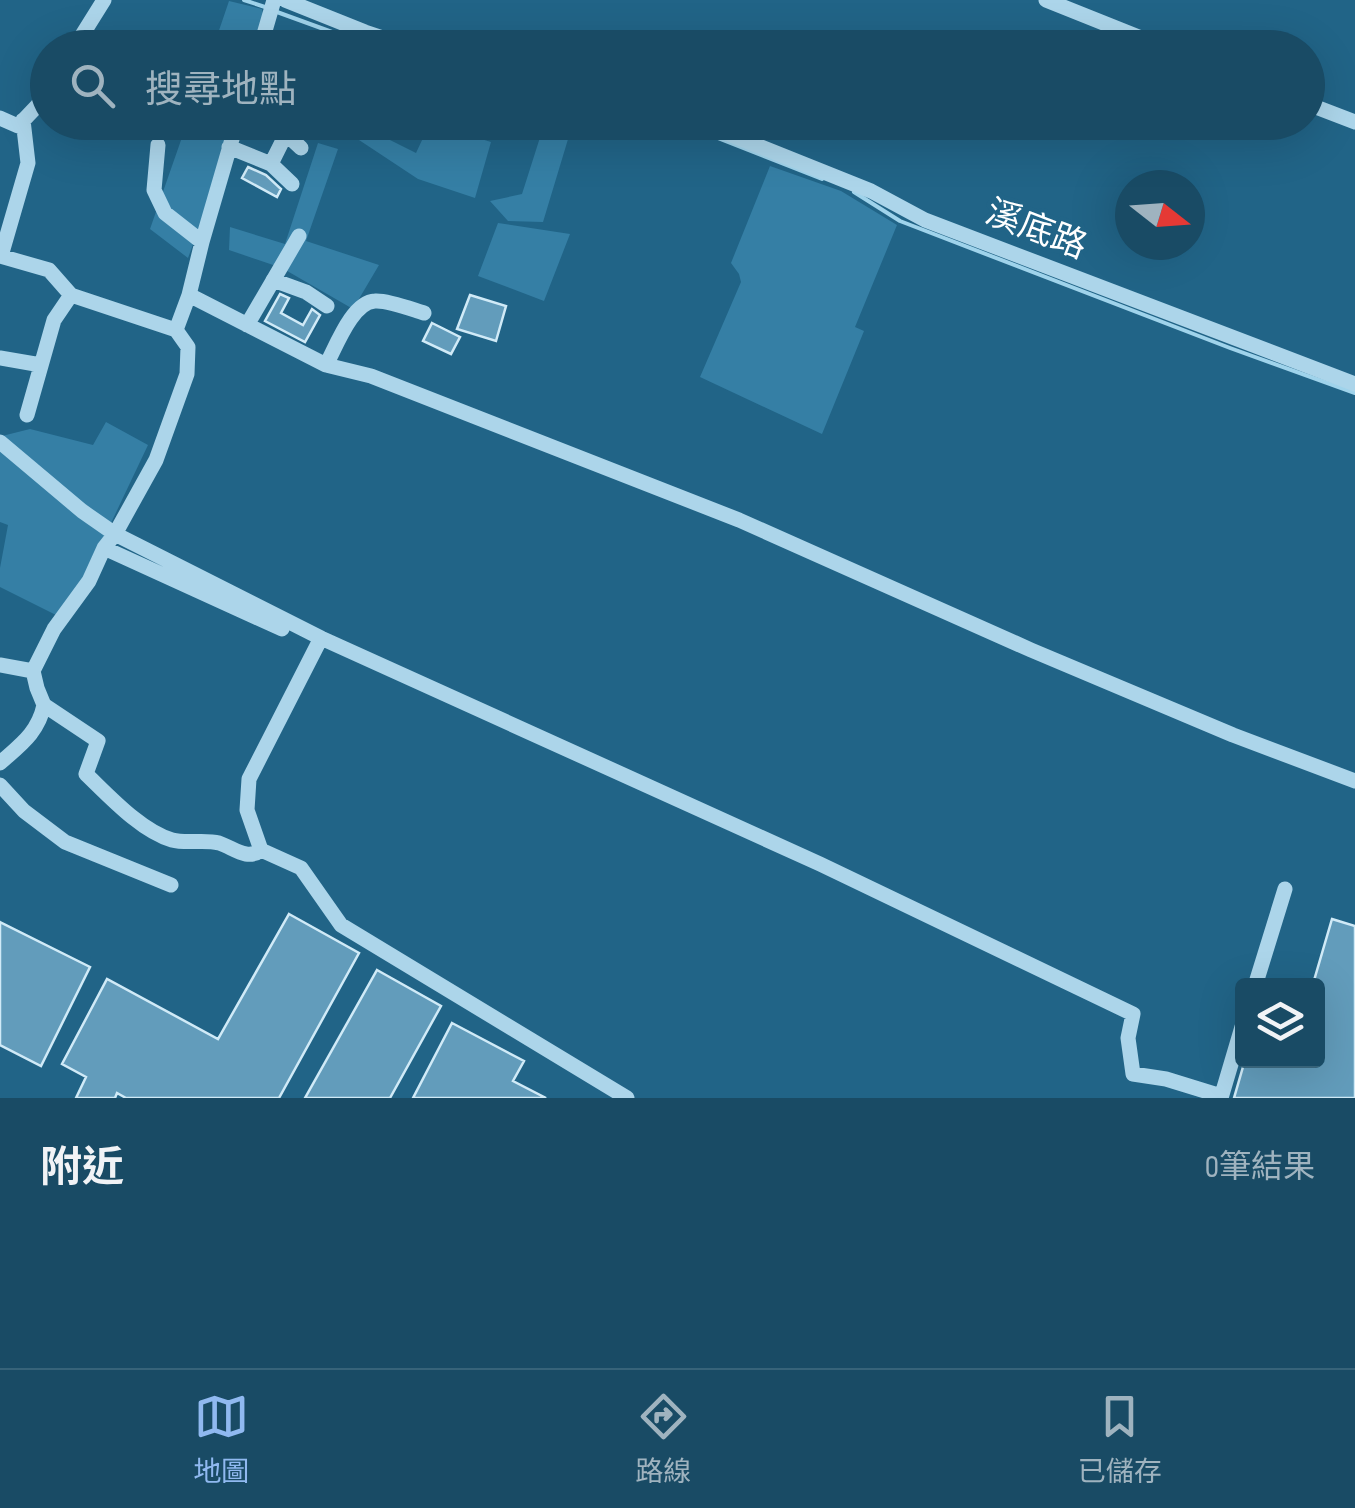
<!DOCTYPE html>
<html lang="zh-TW">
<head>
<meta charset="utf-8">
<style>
  :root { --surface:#194b65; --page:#22526b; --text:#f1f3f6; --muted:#9fb3bf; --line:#376379; --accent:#90b9f0 }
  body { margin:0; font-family:"Sofia Sans Condensed","Noto Sans TC",sans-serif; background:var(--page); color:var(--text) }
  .controls { position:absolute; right:30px; bottom:30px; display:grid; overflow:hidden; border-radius:10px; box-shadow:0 10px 40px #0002 }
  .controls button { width:90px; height:90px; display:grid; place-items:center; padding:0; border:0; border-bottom:2px solid var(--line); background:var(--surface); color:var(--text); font:50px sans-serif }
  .compass { position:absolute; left:1115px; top:170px; width:90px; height:90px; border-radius:50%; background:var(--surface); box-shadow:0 10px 40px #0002; rotate:107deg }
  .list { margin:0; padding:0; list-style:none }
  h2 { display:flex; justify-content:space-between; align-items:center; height:130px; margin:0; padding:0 40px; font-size:42px }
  h2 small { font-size:32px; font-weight:400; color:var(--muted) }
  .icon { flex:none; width:55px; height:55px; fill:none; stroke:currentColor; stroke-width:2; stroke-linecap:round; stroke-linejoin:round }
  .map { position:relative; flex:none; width:1355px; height:1098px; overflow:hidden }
  .search { position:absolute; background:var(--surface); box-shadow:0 10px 40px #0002; left:30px; right:30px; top:30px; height:110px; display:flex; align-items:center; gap:25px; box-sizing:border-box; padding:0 35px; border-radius:55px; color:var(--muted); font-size:38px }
  .sheet { height:270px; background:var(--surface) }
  nav { display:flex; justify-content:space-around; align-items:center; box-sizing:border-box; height:140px; border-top:2px solid var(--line); background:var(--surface); font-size:28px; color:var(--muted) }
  nav a { display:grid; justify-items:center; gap:5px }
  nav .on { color:var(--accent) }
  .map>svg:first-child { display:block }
  .green { fill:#357fa5 }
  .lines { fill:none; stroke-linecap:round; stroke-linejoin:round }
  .stream { stroke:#9fd3eb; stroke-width:4 }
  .building { fill:#629cbb; stroke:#d0eaf7; stroke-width:2.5 }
  .minor { stroke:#acd5ea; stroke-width:15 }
  .labels { text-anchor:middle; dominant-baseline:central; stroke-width:9; stroke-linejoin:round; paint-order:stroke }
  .street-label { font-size:35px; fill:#fff; stroke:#216487 }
</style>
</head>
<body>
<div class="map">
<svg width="1355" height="1098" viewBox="0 0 1355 1098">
  <rect width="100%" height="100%" fill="#216487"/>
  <path class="green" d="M 229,1 L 262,9 L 268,38 L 265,47 L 213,48 Z
    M 187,123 L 238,123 L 188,258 L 150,229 Z
    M 430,123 L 491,142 L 475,198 L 418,179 L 359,140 L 372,131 L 416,153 Z
    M 572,126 L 543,222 L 508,221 L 490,201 L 522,194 L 543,128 Z
    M 318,143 L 338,149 L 306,241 L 379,265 L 353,309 L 282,268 L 229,250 L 230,227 L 285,244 Z
    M 770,166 L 841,191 L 897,225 L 855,327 L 864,331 L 822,434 L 700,377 L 741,282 L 739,274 L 731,263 Z
    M 498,223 L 570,234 L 544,301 L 478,276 Z
    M 106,422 L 148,445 L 84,580 L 58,616 L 0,587 L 0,568 L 8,525 L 0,522 L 0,444 L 2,436 L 30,429 L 93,445 Z"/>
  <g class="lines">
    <path class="stream" d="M 244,0 L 268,8
      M 277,12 L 376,48
      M 677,122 L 822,179
      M 854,192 L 900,221 L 1230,348 L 1355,393"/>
  </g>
  <path class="building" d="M 248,167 L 266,175 L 281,189 L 277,197 L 242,178 Z
    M 280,294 L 289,298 L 281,313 L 303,325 L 312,309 L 320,315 L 305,342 L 265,321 Z
    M 470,295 L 506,306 L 496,341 L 457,329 Z
    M 432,323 L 460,337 L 451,354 L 423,341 Z
    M 289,914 L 359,953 L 279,1098 L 126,1098 L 117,1093 L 115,1098 L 76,1098 L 86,1077 L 62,1064 L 107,979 L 218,1039 Z
    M 1332,919 L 1355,926 L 1355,1098 L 1234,1098 L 1245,1060 L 1318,1060 L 1318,1002 L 1322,987 L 1313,984 Z
    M 0,922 L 90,967 L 41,1066 L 0,1045 Z
    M 377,970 L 441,1006 L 390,1098 L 305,1098 Z
    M 452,1023 L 524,1061 L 513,1081 L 546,1098 L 413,1098 Z"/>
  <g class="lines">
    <path class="minor" d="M 285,0 L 365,32 L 413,48
      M 1046,0 L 1166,48
      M 74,48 L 104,0
      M 260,48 L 274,0
      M 1308,104 L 1355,122
      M 0,118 L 18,126 L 37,106 L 48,90
      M 699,122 L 871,191 L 925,220 L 1355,384
      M 158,145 L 154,190 L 165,213 L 202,242
      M 229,147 L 271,164 L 292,184
      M 271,164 L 286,134 L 301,148
      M 0,256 L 49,270 L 71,295 L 176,330
      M 1,256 L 28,163 L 23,120
      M 273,280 L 306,292 L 327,306
      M 189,295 L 326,365 L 371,376 L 739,520 L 1031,650 L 1233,735 L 1355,781
      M 247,325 L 299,236
      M 0,358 L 41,365
      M 326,365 C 336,347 352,302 375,301 C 388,300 411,309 424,313
      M 27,415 L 54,320 L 71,295
      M 0,442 L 82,511 L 115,534 L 321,638 L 820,864 L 1133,1014 L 1128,1038 L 1133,1074 L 1166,1079 L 1221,1096
      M 104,548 L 282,629
      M 321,638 L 249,779 L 247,810 L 261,850 L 301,868 L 341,925 L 627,1098
      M 0,665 L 33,671 L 37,688 L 44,705 L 98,741 L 86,774 C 109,796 141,831 172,840 C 187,844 204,839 219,843 C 234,848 247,861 261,850
      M 33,671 L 54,629 L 89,581 L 104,548 L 115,534 L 156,460 L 187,374 L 188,347 L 176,330 L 189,295 L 202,242 L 237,122
      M 0,763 C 20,745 38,733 44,705
      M 0,785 L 24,811 L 65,842 L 171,885
      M 1255,986 L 1285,889
      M 1221,1098 L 1242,1027"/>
  </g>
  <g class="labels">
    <g class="street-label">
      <text transform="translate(1036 230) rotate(21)">溪底路</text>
    </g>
  </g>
</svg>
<div class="controls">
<button><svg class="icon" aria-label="layers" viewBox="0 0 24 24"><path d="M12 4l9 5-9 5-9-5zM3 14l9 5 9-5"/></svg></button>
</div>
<svg class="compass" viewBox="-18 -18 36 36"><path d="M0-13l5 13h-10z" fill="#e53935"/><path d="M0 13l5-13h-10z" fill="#9fb3bf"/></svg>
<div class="search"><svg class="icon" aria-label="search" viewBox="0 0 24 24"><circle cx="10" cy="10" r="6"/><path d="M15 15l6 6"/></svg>搜尋地點</div>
</div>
<section class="sheet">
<h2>附近<small>0筆結果</small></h2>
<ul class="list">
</ul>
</section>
<nav>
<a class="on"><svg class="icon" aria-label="map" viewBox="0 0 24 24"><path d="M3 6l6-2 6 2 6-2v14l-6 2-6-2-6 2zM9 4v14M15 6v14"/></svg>地圖</a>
<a><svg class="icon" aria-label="directions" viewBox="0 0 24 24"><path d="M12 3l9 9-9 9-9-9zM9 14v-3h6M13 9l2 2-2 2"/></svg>路線</a>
<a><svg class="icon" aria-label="saved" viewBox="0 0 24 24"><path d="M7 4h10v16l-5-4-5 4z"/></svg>已儲存</a>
</nav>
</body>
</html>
